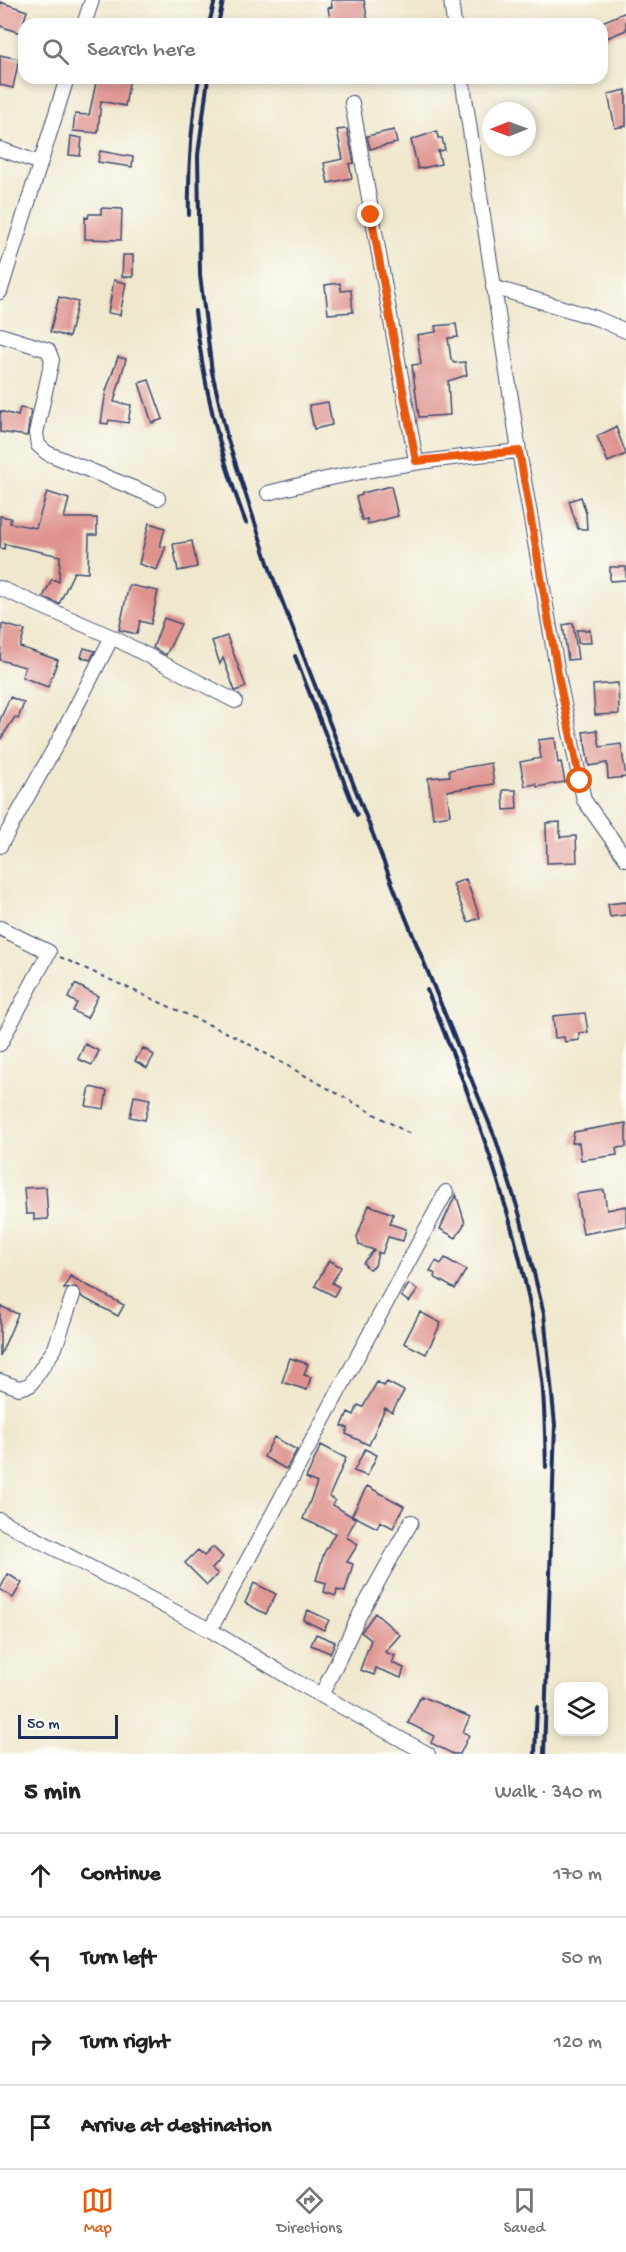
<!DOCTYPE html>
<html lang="en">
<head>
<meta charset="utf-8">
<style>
  :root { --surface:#fff; --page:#f2f2f2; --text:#222; --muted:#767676; --line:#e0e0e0; --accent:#ea580c }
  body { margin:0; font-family:"Gochi Hand",sans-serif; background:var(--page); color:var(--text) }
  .controls { position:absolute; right:18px; bottom:18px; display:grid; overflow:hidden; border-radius:12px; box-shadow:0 3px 9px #0003 }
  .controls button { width:54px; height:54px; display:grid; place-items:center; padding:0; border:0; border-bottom:2px solid var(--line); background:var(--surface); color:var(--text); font:30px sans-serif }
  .compass { position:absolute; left:482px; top:102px; width:54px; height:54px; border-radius:50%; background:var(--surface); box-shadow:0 3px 9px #0003; rotate:269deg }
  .scale { position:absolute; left:18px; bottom:15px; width:100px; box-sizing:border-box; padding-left:6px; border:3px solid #1b2f5e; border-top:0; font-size:16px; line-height:21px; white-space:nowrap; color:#1b2f5e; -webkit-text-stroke:4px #fdfcf7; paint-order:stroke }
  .stop { position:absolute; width:18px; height:18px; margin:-14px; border:4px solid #ea580c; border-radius:50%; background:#fff }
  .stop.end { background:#ea580c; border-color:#fff; box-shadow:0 2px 6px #0008 }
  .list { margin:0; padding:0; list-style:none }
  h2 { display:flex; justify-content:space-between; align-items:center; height:78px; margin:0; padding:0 24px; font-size:26px }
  h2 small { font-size:20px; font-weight:400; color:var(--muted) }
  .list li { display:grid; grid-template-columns:39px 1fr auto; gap:18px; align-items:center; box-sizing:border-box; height:84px; padding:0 24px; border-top:2px solid var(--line) }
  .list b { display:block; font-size:22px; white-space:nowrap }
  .list em { font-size:20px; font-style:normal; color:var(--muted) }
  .icon { flex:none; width:33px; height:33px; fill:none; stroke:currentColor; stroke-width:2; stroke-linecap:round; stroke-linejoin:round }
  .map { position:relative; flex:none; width:626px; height:1754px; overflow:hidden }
  .search { position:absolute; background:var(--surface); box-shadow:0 3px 9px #0003; left:18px; right:18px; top:18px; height:66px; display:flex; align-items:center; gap:15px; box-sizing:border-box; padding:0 21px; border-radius:18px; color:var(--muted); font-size:22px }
  .sheet { height:414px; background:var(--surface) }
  nav { display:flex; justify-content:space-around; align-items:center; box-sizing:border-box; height:84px; border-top:2px solid var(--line); background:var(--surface); font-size:16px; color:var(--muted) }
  nav a { display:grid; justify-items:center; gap:3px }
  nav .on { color:var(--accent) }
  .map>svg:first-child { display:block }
  .building { fill:#df938e }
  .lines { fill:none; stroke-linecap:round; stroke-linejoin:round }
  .street-casing { stroke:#3b4b6f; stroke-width:16 }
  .path { stroke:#3b4b6f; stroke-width:2; stroke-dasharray:4.5 4.5; stroke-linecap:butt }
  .street { stroke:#fff; stroke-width:14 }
  .rail { stroke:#1b2f5e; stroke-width:4 }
  .route { stroke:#ea580c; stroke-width:8 }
</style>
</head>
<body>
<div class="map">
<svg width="626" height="1754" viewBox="0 0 626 1754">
  <rect width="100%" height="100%" fill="#fdfcf7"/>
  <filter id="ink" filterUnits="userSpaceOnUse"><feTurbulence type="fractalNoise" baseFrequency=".0167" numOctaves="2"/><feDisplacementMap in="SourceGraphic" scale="12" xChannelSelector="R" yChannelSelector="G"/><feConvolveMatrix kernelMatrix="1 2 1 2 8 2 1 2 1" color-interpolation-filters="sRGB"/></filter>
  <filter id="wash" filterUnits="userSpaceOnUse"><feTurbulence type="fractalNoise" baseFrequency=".008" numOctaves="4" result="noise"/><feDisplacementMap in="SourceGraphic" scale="24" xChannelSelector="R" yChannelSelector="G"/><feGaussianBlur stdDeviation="1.35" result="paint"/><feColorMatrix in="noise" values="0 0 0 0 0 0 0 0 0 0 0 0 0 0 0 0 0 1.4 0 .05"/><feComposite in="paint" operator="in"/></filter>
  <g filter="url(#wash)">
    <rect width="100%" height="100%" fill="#efe8cd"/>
    <g id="blocks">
      <path class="building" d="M 331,0 L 364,0 L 368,22 L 331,24 L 328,8 L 332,7 Z
        M 0,2 L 27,11 L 20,33 L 0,26 Z
        M 626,12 L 626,30 L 602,40 L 602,22 Z
        M 0,55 L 19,59 L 13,88 L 0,85 Z
        M 97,78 L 130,78 L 125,106 L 101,101 L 98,133 L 73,131 L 75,114 L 89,115 Z
        M 626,90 L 626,126 L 615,128 L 608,94 Z
        M 347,129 L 354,163 L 349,164 L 352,178 L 328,183 L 324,163 L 343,159 L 337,130 Z
        M 394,130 L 397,143 L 370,149 L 367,136 Z
        M 437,131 L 438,138 L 442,138 L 445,150 L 438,151 L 441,164 L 418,169 L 411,140 Z
        M 71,136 L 82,138 L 80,156 L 69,155 Z
        M 100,151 L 133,157 L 132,167 L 98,162 Z
        M 101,208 L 122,209 L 121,240 L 85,239 L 85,217 L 88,218 L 89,214 L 101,214 Z
        M 123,255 L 133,255 L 133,277 L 122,277 Z
        M 114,280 L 126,283 L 120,315 L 108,313 Z
        M 340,283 L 341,291 L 351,290 L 353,312 L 328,314 L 325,285 Z
        M 59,297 L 78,302 L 69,337 L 50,332 Z
        M 456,324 L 458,337 L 448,338 L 451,359 L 454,363 L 465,362 L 467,375 L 448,381 L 450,415 L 419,417 L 412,365 L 421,364 L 417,335 L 436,332 L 435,326 Z
        M 118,357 L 126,359 L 114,402 L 131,405 L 128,423 L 109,420 L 108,424 L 101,423 L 106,391 Z
        M 149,380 L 163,419 L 152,423 L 139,383 Z
        M 328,402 L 332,425 L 314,429 L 309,405 Z
        M 20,408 L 31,410 L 27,436 L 0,432 L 0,411 L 18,416 Z
        M 616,427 L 626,454 L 608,462 L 597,436 Z
        M 391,486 L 398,516 L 368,524 L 367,519 L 362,520 L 356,497 L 362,495 L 362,493 Z
        M 47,492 L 69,499 L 64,518 L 97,518 L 97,535 L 89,535 L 88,573 L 74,572 L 59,604 L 43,597 L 52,579 L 59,582 L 60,556 L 5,544 L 4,549 L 0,548 L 0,516 L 11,518 L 10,523 L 36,528 Z
        M 581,497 L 586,513 L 587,529 L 578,529 L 569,501 Z
        M 149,523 L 165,528 L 160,547 L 166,546 L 157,570 L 139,564 Z
        M 192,541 L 197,567 L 178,571 L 173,544 Z
        M 610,567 L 626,567 L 626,580 L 610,581 Z
        M 129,585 L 158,591 L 151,624 L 140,621 L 137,634 L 119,630 Z
        M 164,618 L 181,624 L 166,655 L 153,648 Z
        M 573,623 L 578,659 L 568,660 L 563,625 Z
        M 2,624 L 25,630 L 20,647 L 58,660 L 48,687 L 22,677 L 25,667 L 0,660 Z
        M 577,630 L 590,630 L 591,643 L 578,643 Z
        M 227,636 L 246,687 L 235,691 L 223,658 L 220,664 L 212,641 Z
        M 84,648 L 95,651 L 90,660 L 81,657 Z
        M 618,683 L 619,714 L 595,715 L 593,685 Z
        M 10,697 L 24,703 L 18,719 L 15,717 L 0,740 L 0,720 Z
        M 597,730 L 600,747 L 621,744 L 626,777 L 608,779 L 607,763 L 589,766 L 583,732 Z
        M 555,738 L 558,763 L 561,762 L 565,782 L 537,787 L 536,784 L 525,786 L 520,762 L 541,758 L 538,740 Z
        M 491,763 L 494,784 L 447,791 L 450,815 L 433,818 L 428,778 L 450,776 L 449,770 Z
        M 503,790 L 516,790 L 517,809 L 504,810 Z
        M 560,822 L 560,837 L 576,836 L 577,862 L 547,863 L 546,823 Z
        M 466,879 L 480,918 L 468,922 L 453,884 Z
        M 626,902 L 626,915 L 610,917 L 608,904 Z
        M 75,984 L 98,996 L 87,1018 L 73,1011 L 77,1003 L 68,998 Z
        M 585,1013 L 588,1032 L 579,1033 L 579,1040 L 565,1042 L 564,1037 L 555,1038 L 553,1016 Z
        M 85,1044 L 99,1051 L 92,1065 L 78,1059 Z
        M 143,1048 L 154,1055 L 147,1068 L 135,1061 Z
        M 90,1087 L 107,1091 L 104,1109 L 86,1106 Z
        M 134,1096 L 150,1099 L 145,1120 L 130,1117 Z
        M 626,1123 L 626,1147 L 616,1148 L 617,1155 L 581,1160 L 579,1143 L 572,1143 L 574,1132 Z
        M 46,1187 L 48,1219 L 34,1220 L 34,1214 L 26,1214 L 24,1188 Z
        M 604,1190 L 607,1210 L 626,1206 L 626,1226 L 583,1234 L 576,1194 Z
        M 456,1194 L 465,1223 L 456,1238 L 440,1229 Z
        M 369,1205 L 393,1214 L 390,1224 L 406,1229 L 403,1241 L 388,1237 L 382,1254 L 378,1252 L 375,1266 L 369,1269 L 363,1263 L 374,1250 L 359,1245 L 357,1237 Z
        M 445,1258 L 466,1270 L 455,1289 L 434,1277 L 435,1274 L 430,1271 L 436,1261 L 441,1264 Z
        M 329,1260 L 341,1267 L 332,1283 L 339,1287 L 334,1296 L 315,1286 Z
        M 70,1276 L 124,1305 L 118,1316 L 82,1297 L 76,1287 L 64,1289 Z
        M 409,1284 L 418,1290 L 409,1302 L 401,1296 Z
        M 0,1306 L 18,1314 L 0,1356 Z
        M 420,1312 L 441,1323 L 426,1354 L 404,1343 Z
        M 290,1358 L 308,1364 L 304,1375 L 311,1377 L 307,1390 L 282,1382 Z
        M 377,1382 L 384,1386 L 387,1382 L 404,1391 L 392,1412 L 385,1408 L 369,1445 L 346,1434 L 348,1428 L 342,1426 L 348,1412 L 354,1415 L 358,1405 L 363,1407 Z
        M 274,1437 L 297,1450 L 286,1469 L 264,1457 Z
        M 321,1445 L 346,1458 L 329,1497 L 335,1500 L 333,1505 L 356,1519 L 346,1537 L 358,1544 L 347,1562 L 353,1564 L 345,1592 L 337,1590 L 336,1596 L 324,1592 L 326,1583 L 316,1580 L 324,1553 L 335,1533 L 303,1519 L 317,1483 L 306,1478 Z
        M 365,1449 L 377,1455 L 367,1476 L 354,1471 Z
        M 367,1486 L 404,1506 L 393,1528 L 380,1521 L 377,1528 L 352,1515 Z
        M 213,1547 L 223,1557 L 212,1569 L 218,1574 L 207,1585 L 185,1563 L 198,1550 L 204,1556 Z
        M 8,1574 L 22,1583 L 13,1598 L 0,1589 Z
        M 254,1583 L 276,1594 L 266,1614 L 245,1603 Z
        M 308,1610 L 329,1620 L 324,1630 L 303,1620 Z
        M 375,1613 L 400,1635 L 385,1652 L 395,1656 L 392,1663 L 404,1668 L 401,1678 L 376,1668 L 374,1675 L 360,1670 L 371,1640 L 361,1632 Z
        M 316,1634 L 335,1642 L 330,1653 L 311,1645 Z
        M 421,1696 L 470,1717 L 463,1732 L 469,1735 L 460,1754 L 453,1754 L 431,1743 L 434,1736 L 408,1723 Z"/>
    </g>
  </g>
  <g filter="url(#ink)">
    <use href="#blocks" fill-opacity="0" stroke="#3b4b6f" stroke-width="1.5"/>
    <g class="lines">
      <g class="street-casing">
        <path id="street" d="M 451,0 L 454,24
          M 84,24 L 92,0
          M 462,78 L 519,451 L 559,680 L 584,800 L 626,859
          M 352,103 L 416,461
          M 0,149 L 40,163
          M 493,287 L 596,318 L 626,331
          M 0,292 L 67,78
          M 0,335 L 48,350 L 52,360 L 36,433 L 38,445 L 47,453 L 158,498
          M 268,493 C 354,470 431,459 519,451
          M 0,588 L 112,637 L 235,701
          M 0,846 L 59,740 L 112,637
          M 0,928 L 49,952 L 0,1044
          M 0,1381 L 19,1388 L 30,1385 L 55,1348 L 73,1295
          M 0,1520 L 210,1630 L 295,1681 L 428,1754
          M 210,1630 L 446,1192
          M 322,1694 L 360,1614 L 411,1522"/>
      </g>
      <path class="path" d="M 60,957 L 234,1036 L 410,1134"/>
      <use href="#street" class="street"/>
      <path class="rail" d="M 209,24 L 215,0
        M 218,24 L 223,1
        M 208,78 L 198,155 L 200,275 L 212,372 L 227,437 L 272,575 L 395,891 L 496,1140 L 520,1216 L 544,1314 L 555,1425 L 544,1754
        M 189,215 C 188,169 191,123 199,78
        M 195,311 C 203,384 220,455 246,523
        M 295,656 L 357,815
        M 427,990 C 479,1116 526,1244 542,1380 C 545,1409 545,1439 546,1467
        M 535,1754 L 537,1707"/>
    </g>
  </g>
  <g class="lines" filter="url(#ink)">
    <path class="route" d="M 371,215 L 416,461 L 519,451 L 559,680 L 580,781"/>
  </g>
</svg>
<div class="controls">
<button><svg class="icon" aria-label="layers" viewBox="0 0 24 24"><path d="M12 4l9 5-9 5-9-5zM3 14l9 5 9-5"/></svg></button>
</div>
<svg class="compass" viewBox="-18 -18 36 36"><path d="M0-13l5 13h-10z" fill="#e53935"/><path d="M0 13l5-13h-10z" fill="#767676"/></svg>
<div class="scale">50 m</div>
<div class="stop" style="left:580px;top:781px"></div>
<div class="stop end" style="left:371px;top:215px"></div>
<div class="search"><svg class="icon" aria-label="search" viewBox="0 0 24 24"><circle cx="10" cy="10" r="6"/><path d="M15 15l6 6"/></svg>Search here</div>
</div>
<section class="sheet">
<h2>5 min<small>Walk · 340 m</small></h2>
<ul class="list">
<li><svg class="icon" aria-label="ahead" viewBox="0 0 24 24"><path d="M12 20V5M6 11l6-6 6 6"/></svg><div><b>Continue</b></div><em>170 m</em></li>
<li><svg class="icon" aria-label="left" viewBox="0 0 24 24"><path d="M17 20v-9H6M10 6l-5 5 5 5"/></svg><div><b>Turn left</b></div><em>50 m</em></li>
<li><svg class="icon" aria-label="right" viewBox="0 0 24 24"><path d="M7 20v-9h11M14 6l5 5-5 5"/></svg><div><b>Turn right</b></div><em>120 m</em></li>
<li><svg class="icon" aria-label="arrive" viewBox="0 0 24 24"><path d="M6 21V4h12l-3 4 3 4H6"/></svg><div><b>Arrive at destination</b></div></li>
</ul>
</section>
<nav>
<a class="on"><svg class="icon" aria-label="map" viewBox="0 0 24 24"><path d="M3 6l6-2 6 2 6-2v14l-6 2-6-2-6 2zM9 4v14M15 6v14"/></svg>Map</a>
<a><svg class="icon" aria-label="directions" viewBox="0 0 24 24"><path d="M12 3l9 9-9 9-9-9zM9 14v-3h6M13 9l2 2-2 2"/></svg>Directions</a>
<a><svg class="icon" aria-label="saved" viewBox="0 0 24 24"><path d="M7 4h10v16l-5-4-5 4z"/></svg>Saved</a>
</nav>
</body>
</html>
